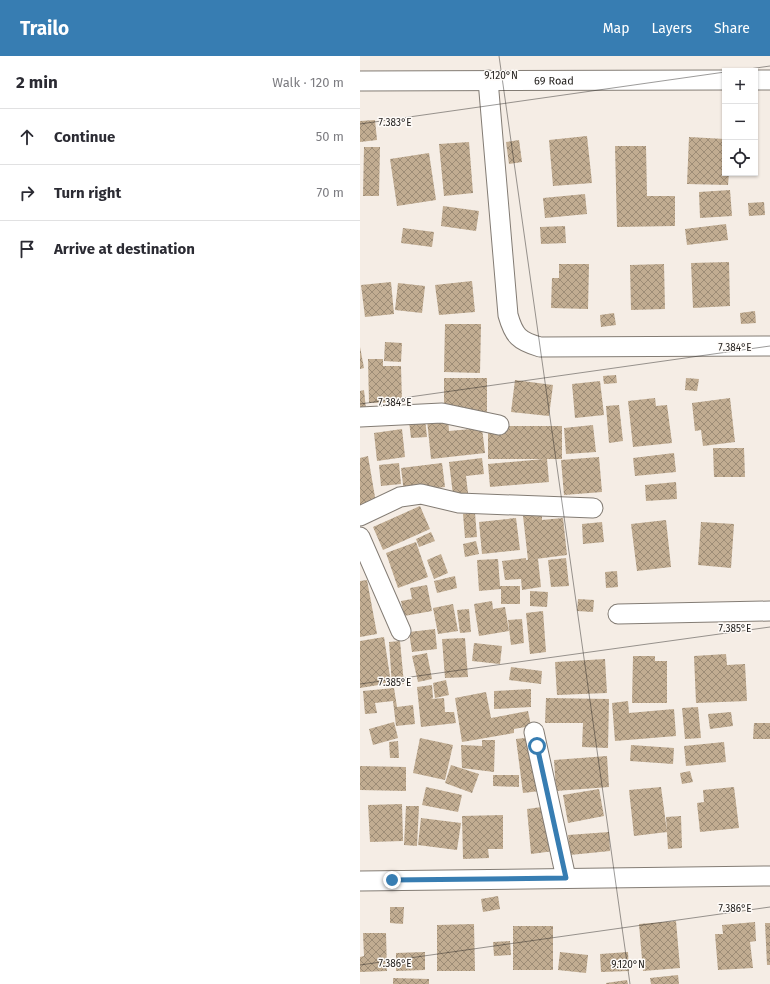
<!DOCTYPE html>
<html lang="en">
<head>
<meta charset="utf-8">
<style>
  :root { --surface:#fff; --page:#f7f7f7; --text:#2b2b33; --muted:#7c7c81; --line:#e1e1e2; --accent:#377db2 }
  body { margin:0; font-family:"Fira Sans",sans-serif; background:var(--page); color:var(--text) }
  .controls { position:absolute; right:12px; top:12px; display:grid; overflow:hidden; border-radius:0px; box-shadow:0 1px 3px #0004 }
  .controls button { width:36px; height:36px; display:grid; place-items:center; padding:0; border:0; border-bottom:1px solid var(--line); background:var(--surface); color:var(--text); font:20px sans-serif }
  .stop { position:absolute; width:12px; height:12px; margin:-9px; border:3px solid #377db2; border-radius:50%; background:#fff }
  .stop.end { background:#377db2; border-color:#fff; box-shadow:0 1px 4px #0008 }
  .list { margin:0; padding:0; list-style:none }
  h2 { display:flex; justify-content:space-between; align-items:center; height:52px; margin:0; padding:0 16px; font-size:17px }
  h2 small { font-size:13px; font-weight:400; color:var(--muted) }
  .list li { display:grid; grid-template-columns:26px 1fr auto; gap:12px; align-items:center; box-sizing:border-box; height:56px; padding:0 16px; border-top:1px solid var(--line) }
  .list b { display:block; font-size:15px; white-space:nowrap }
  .list em { font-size:13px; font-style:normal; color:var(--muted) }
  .icon { flex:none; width:22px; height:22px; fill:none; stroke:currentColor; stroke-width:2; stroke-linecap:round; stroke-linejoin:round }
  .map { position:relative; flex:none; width:410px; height:928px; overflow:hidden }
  header { display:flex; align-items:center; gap:24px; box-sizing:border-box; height:56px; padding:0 20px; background:var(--accent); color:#fff }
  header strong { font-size:19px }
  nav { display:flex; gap:22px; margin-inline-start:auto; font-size:14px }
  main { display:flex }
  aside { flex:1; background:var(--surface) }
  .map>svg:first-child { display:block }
  .building { fill:url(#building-cross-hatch) }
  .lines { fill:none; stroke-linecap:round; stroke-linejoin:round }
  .street-casing { stroke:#837c74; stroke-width:21 }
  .street { stroke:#fff; stroke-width:19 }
  .route { stroke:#377db2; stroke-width:5 }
  .ticks { fill:none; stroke:#24211e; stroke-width:1; stroke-opacity:0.45 }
  .labels { text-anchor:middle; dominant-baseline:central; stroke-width:3; stroke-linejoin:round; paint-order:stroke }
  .street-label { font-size:11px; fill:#24211e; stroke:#fefbf8 }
  .ticks-label { font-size:10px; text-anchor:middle; fill:#24211e; stroke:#fefbf8; stroke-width:3; stroke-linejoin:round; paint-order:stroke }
</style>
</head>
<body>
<header>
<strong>Trailo</strong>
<nav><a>Map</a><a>Layers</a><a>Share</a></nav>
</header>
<main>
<aside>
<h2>2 min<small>Walk · 120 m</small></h2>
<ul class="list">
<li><svg class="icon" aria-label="ahead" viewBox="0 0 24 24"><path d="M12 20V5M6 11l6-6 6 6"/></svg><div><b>Continue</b></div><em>50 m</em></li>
<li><svg class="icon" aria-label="right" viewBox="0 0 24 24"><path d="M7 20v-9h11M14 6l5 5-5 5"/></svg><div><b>Turn right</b></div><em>70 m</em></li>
<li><svg class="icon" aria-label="arrive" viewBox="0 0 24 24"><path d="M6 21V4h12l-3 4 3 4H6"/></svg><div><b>Arrive at destination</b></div></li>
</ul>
</aside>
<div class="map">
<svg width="410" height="928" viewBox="0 0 410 928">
  <defs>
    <pattern id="building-cross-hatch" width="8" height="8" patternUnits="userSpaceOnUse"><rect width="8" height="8" fill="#c1ac91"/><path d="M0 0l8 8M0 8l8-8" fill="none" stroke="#9d8c76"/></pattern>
  </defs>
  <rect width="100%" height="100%" fill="#f5ede5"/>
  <path class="building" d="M 15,64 L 17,84 L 0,86 L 0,65 Z
    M 227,80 L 232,127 L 193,130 L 189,84 Z
    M 329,81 L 365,83 L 365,117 L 369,117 L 368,129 L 327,128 Z
    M 159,84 L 162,106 L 149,108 L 146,86 Z
    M 109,86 L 113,137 L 84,140 L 79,88 Z
    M 255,90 L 286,90 L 287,140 L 315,140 L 315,170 L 257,171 Z
    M 4,91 L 20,91 L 19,140 L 3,140 Z
    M 69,97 L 76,144 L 37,150 L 30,103 Z
    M 370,134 L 372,160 L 340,162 L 339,136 Z
    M 225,138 L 227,158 L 185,162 L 183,142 Z
    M 404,146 L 405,159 L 389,160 L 388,147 Z
    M 83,150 L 119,155 L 116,175 L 81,170 Z
    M 366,168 L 368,184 L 327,189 L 325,173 Z
    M 205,170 L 206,187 L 181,188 L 180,171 Z
    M 43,172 L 74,176 L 72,191 L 41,187 Z
    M 369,206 L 370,250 L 333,252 L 331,207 Z
    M 199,208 L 229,208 L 228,253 L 191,252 L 192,222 L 199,222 Z
    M 304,208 L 305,253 L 271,254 L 270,209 Z
    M 112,225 L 115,256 L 79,259 L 75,229 Z
    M 31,226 L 34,258 L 5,261 L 1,229 Z
    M 38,227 L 65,230 L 62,257 L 35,254 Z
    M 395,255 L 396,267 L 381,268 L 380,257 Z
    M 254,257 L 256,269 L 241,271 L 240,259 Z
    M 85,268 L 121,268 L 120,317 L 84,316 Z
    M 25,286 L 42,287 L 41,306 L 24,305 Z
    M 0,291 L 4,312 L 0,313 Z
    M 8,303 L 23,303 L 23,310 L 41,310 L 42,346 L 9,347 Z
    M 256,319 L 257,327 L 244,328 L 243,320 Z
    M 84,322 L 127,322 L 127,356 L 84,356 Z
    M 326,322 L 339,323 L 337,335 L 325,334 Z
    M 155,324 L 193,329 L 189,360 L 151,356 Z
    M 240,325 L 244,359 L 215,362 L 212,328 Z
    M 4,334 L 6,353 L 0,353 L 0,335 Z
    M 295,342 L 296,350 L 307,349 L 312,387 L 273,391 L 268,345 Z
    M 370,342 L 375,386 L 343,390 L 341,374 L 335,375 L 332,347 Z
    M 259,349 L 263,385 L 249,387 L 246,350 Z
    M 88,361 L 89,375 L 122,372 L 125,397 L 71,403 L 67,364 Z
    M 65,363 L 67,381 L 51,382 L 49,365 Z
    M 233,369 L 236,396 L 206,398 L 204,372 Z
    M 128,370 L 202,370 L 202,403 L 187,403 L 189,426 L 130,431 L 128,408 L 184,403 L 128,403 Z
    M 42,373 L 45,401 L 17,405 L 14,377 Z
    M 353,392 L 384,392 L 385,421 L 354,421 Z
    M 314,397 L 316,416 L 275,420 L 273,402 Z
    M 8,400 L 16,447 L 0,449 L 0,402 Z
    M 239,401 L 242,436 L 204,439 L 201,404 Z
    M 122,402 L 124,418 L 106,420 L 108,437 L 93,439 L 89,406 Z
    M 39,407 L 41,428 L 21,430 L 19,409 Z
    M 82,407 L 85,431 L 44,436 L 41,412 Z
    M 316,426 L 317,443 L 286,445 L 285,429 Z
    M 60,450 L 70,473 L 23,494 L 13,471 Z
    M 115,457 L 117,481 L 105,482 L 103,458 Z
    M 182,458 L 182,464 L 203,462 L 207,499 L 168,504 L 163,460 Z
    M 156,462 L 160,494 L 122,498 L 119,466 Z
    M 306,464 L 311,511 L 277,515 L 271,468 Z
    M 242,466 L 244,486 L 223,488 L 222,468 Z
    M 341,466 L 374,468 L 371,512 L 338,509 Z
    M 71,476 L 75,485 L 59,491 L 56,483 Z
    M 116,485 L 119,498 L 105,501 L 103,488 Z
    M 56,486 L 68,521 L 38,532 L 26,497 Z
    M 81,498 L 88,517 L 74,523 L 67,504 Z
    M 166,502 L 166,504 L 178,503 L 181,531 L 162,534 L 161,523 L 145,524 L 142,505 Z
    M 206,502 L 209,530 L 191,531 L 188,504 Z
    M 138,503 L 140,530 L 160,530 L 160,548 L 141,548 L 141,533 L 119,535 L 117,504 Z
    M 257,515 L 258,531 L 246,532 L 245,516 Z
    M 95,520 L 97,532 L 77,537 L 74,525 Z
    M 7,524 L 17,578 L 0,581 L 0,525 Z
    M 67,529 L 72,555 L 44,560 L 41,545 L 52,543 L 50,532 Z
    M 170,535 L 188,536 L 187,551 L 170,550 Z
    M 218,543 L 234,544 L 233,556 L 217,555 Z
    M 132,545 L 133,553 L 145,551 L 149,575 L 119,580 L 114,548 Z
    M 93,548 L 98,575 L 78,578 L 73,552 Z
    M 109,553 L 111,576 L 100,577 L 97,554 Z
    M 183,555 L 186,596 L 170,598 L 166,557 Z
    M 162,563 L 164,587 L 151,589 L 148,564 Z
    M 75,573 L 77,593 L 52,596 L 49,576 Z
    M 24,581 L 31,627 L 0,632 L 0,585 Z
    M 105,582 L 108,621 L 85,622 L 82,583 Z
    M 40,585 L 44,628 L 32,629 L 29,586 Z
    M 114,587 L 142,590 L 140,608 L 112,605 Z
    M 67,597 L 72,623 L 58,626 L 52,600 Z
    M 366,598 L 367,609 L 385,608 L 387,645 L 336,647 L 334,600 Z
    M 273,600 L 295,600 L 295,605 L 307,605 L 307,647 L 272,647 Z
    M 245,603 L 247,637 L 197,639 L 195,606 Z
    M 151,611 L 182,615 L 181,628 L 149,624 Z
    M 86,624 L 89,639 L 75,642 L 73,627 Z
    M 72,629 L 73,642 L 71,643 L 84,642 L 85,656 L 94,656 L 96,667 L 61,671 L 57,631 Z
    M 34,632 L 37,651 L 53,649 L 55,668 L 36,670 L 33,645 L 15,647 L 17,657 L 5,658 L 3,635 Z
    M 171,633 L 171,651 L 134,653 L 134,635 Z
    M 126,636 L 131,662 L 168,655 L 171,670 L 154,673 L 154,677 L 102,686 L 95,642 Z
    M 186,642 L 249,643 L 248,692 L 222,691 L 223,667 L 185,667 Z
    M 268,645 L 269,657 L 314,653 L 316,680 L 255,685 L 252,647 Z
    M 338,651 L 341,682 L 325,683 L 322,652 Z
    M 371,656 L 373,670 L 350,673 L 348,658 Z
    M 34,666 L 38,682 L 13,689 L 9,673 Z
    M 394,667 L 410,667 L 410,683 L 393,683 Z
    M 173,681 L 180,735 L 163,737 L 156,683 Z
    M 60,682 L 93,689 L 85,724 L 53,717 Z
    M 122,684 L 135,684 L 134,716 L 102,712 L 101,689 L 122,690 Z
    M 38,685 L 39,702 L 30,702 L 29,686 Z
    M 364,686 L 366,706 L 326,710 L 324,690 Z
    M 271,689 L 314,692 L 313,708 L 270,705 Z
    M 247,700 L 249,731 L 196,735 L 194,704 Z
    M 91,709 L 119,718 L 112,737 L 85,727 Z
    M 0,710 L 46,711 L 46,735 L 0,734 Z
    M 330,715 L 333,726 L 322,728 L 320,717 Z
    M 133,719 L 159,719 L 159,731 L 133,730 Z
    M 66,731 L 102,739 L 98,756 L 62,749 Z
    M 301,731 L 307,776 L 274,780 L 269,734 Z
    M 374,731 L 379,772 L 340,776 L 337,747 L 344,746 L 343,734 Z
    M 239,733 L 244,760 L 208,767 L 203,739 Z
    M 42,748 L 43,785 L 10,786 L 8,749 Z
    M 46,750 L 59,750 L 57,790 L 44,789 Z
    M 189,750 L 194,795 L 171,798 L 167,753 Z
    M 143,759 L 143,793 L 128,793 L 129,802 L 103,803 L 102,760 Z
    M 321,760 L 322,792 L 308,793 L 306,761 Z
    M 61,762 L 101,767 L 97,794 L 58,789 Z
    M 249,776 L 250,795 L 210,799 L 208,779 Z
    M 138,840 L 140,853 L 123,856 L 121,843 Z
    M 30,851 L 44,851 L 43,868 L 30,867 Z
    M 316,865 L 320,912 L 283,915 L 279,868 Z
    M 395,866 L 396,885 L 390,886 L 393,912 L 358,914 L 355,878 L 363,878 L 362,869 Z
    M 405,867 L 410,867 L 410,909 L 407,909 Z
    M 114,868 L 115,915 L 77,915 L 77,869 Z
    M 153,870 L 193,870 L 193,914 L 153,914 Z
    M 3,877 L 26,877 L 27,915 L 0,916 L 0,901 L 4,900 Z
    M 150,885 L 151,899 L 134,900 L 133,886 Z
    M 65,896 L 65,914 L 36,915 L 36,897 Z
    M 200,896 L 228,899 L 226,917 L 198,914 Z
    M 268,896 L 269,915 L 241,916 L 240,898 Z
    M 318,919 L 319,928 L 291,928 L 290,922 Z
    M 33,922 L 69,923 L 69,928 L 33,928 Z
    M 267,924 L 268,928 L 246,928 L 246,927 Z"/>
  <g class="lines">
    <g class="street-casing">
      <g id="street">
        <path d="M 128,24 L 148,259 C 154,280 159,285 180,291 L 410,290"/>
        <path d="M 395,24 L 410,24"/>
        <path id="s1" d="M 0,25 L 365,24"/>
        <path d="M 0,361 L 82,357 L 139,369"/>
        <path d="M 0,460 L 40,441 L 61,438 L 99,447 L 233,452"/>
        <path d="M 0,481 L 41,575"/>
        <path d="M 258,558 L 410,555"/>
        <path d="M 174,676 L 206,822"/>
        <path d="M 0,825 L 410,820"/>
      </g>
    </g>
    <use href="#street" class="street"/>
  </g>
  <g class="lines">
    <path class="route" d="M 32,824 L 206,822 L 177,690"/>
  </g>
  <path class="ticks" d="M 139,0 L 270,928M 375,15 L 410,10M 0,68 L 365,16M 0,348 L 410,290M 0,628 L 410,571M 0,909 L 410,851"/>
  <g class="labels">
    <g class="street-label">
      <text stroke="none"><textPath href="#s1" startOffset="194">69 Road</textPath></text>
    </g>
  </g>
  <g class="ticks-label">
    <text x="141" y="23">9.120°N</text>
    <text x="35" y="70">7.383°E</text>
    <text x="375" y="295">7.384°E</text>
    <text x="35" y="350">7.384°E</text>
    <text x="375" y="576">7.385°E</text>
    <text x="35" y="630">7.385°E</text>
    <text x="375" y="856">7.386°E</text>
    <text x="35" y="911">7.386°E</text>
    <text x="268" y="912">9.120°N</text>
  </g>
</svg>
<div class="controls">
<button>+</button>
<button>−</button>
<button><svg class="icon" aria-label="locate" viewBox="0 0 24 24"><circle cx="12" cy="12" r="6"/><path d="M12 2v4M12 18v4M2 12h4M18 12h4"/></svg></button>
</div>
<div class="stop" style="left:177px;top:690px"></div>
<div class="stop end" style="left:32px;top:824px"></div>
</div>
</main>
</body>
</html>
